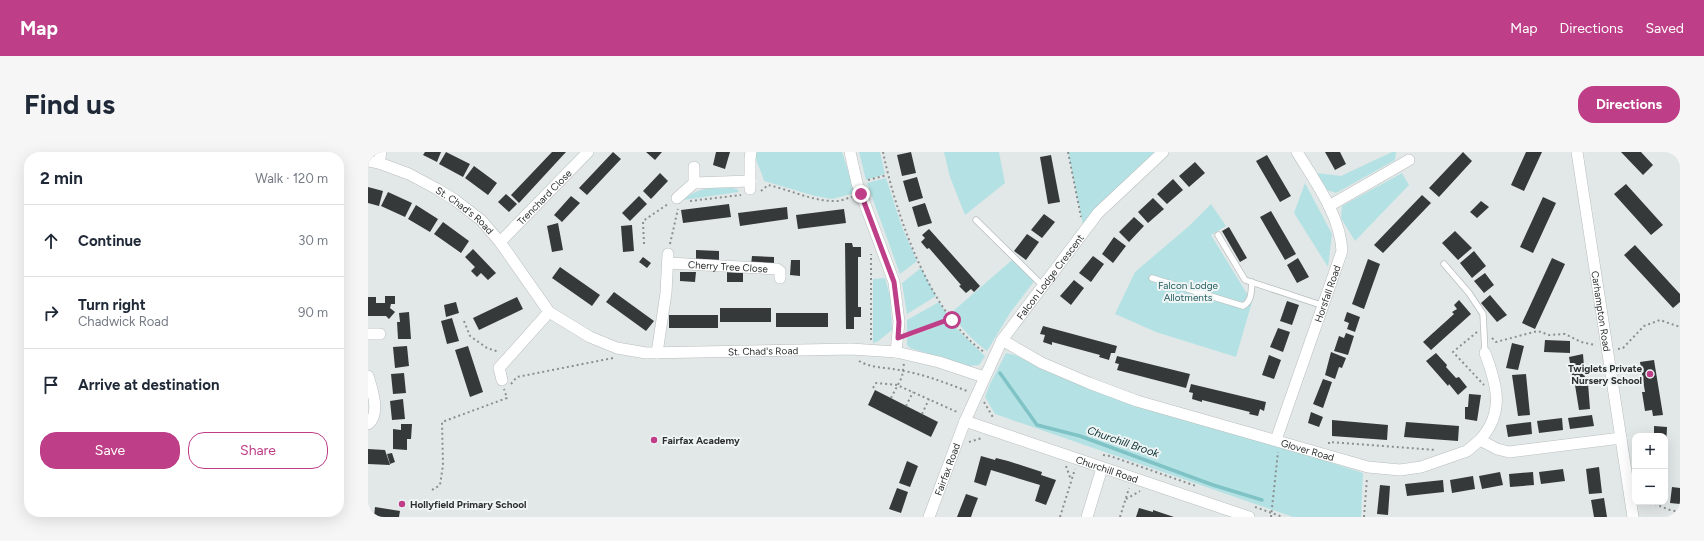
<!DOCTYPE html>
<html lang="en">
<head>
<meta charset="utf-8">
<style>
  :root { --surface:#fff; --page:#f6f6f7; --text:#1f2937; --muted:#747a83; --line:#e0e1e3; --accent:#be3e88 }
  body { margin:0; font-family:Figtree,sans-serif; background:var(--page); color:var(--text) }
  .controls { position:absolute; right:12px; bottom:12px; display:grid; overflow:hidden; border-radius:8px; box-shadow:0 4px 16px #0002 }
  .controls button { width:36px; height:36px; display:grid; place-items:center; padding:0; border:0; border-bottom:1px solid var(--line); background:var(--surface); color:var(--text); font:20px sans-serif }
  .stop { position:absolute; width:12px; height:12px; margin:-9px; border:3px solid #be3e88; border-radius:50%; background:#fff }
  .stop.end { background:#be3e88; border-color:#fff; box-shadow:0 1px 4px #0008 }
  .list { margin:0; padding:0; list-style:none }
  h2 { display:flex; justify-content:space-between; align-items:center; height:52px; margin:0; padding:0 16px; font-size:17px }
  h2 small { font-size:13px; font-weight:400; color:var(--muted) }
  .list li { display:grid; grid-template-columns:26px 1fr auto; gap:12px; align-items:center; box-sizing:border-box; height:72px; padding:0 16px; border-top:1px solid var(--line) }
  .list b { display:block; font-size:15px; white-space:nowrap }
  .list p { margin:0; font-size:13px; white-space:nowrap; color:var(--muted) }
  .list em { font-size:13px; font-style:normal; color:var(--muted) }
  .actions { display:flex; gap:8px; padding:12px 16px }
  .actions a { flex:1; padding:9px 0; border:1px solid var(--accent); border-radius:16px; text-align:center; font-size:14px; color:var(--accent) }
  .actions .main { background:var(--accent); color:#fff }
  .icon { flex:none; width:22px; height:22px; fill:none; stroke:currentColor; stroke-width:2; stroke-linecap:round; stroke-linejoin:round }
  .map { position:relative; flex:none; width:1312px; height:365px; overflow:hidden; border-radius:16px }
  header { display:flex; align-items:center; gap:24px; box-sizing:border-box; height:56px; padding:0 20px; background:var(--accent); color:#fff }
  header strong { font-size:19px }
  nav { display:flex; gap:22px; margin-inline-start:auto; font-size:14px }
  .intro { display:flex; align-items:center; justify-content:space-between; box-sizing:border-box; height:96px; padding:0 24px }
  h1 { margin:0; font-size:28px }
  .button { padding:10px 18px; border-radius:16px; background:var(--accent); color:#fff; font-size:14px; font-weight:700 }
  main { display:flex; gap:24px; padding:0 24px }
  aside { flex:1; background:var(--surface); border-radius:16px; box-shadow:0 4px 16px #0002 }
  .map>svg:first-child { display:block }
  .green { fill:#b4e2e4 }
  .lines { fill:none; stroke-linecap:round; stroke-linejoin:round }
  .stream { stroke:#80c3c6; stroke-width:3.5 }
  .building { fill:#36393a }
  .service-casing { stroke:#b9bebe; stroke-width:7 }
  .minor-casing { stroke:#b9bebe; stroke-width:12 }
  .path { stroke:#8c8f8f; stroke-width:2; stroke-dasharray:2 3; stroke-linecap:butt }
  .service { stroke:#fff; stroke-width:5.5 }
  .minor { stroke:#fff; stroke-width:11 }
  .route { stroke:#be3e88; stroke-width:5 }
  .poi-dot { fill:#be3e88; stroke:#eff4f4; stroke-width:1.5 }
  .labels { text-anchor:middle; dominant-baseline:central; stroke-width:4; stroke-linejoin:round; paint-order:stroke }
  .street-label { font-size:10px; fill:#2d2f2f; stroke:#eff4f4 }
  .park-label { font-size:10px; fill:#276062; stroke:#eff4f4 }
  .poi-label { font-size:10px; font-weight:bold; fill:#2d2f2f; stroke:#eff4f4; text-anchor:start }
  .water-label { font-size:11px; font-style:italic; fill:#0c2f31; stroke:#eff4f4 }
</style>
</head>
<body>
<header>
<strong>Map</strong>
<nav><a>Map</a><a>Directions</a><a>Saved</a></nav>
</header>
<div class="intro"><h1>Find us</h1><a class="button">Directions</a></div>
<main>
<aside>
<h2>2 min<small>Walk · 120 m</small></h2>
<ul class="list">
<li><svg class="icon" aria-label="ahead" viewBox="0 0 24 24"><path d="M12 20V5M6 11l6-6 6 6"/></svg><div><b>Continue</b></div><em>30 m</em></li>
<li><svg class="icon" aria-label="right" viewBox="0 0 24 24"><path d="M7 20v-9h11M14 6l5 5-5 5"/></svg><div><b>Turn right</b><p>Chadwick Road</p></div><em>90 m</em></li>
<li><svg class="icon" aria-label="arrive" viewBox="0 0 24 24"><path d="M6 21V4h12l-3 4 3 4H6"/></svg><div><b>Arrive at destination</b></div></li>
</ul>
<div class="actions"><a class="main">Save</a><a>Share</a></div>
</aside>
<div class="map">
<svg width="1312" height="365" viewBox="0 0 1312 365">
  <rect width="100%" height="100%" fill="#e2e7e7"/>
  <path class="green" d="M 388,0 L 474,0 L 487,41 L 464,47 L 447,44 L 396,29 C 394,19 386,9 388,0 Z
    M 491,0 L 512,0 L 517,22 L 498,28 Z
    M 576,0 L 631,0 L 637,31 L 597,63 L 582,25 Z
    M 700,0 L 795,0 L 716,78 Z
    M 1024,0 L 1028,0 L 1027,8 L 968,41 L 959,38 L 949,21 L 973,24 Z
    M 1034,21 L 1041,33 L 987,89 L 973,66 L 974,54 Z
    M 518,26 L 534,75 L 549,109 L 532,122 L 499,31 Z
    M 937,31 L 964,82 L 960,115 L 926,61 Z
    M 364,36 L 369,37 L 371,40 L 315,48 C 332,34 343,36 364,36 Z
    M 843,52 L 858,74 L 843,83 L 884,150 L 868,205 L 788,180 L 747,162 L 767,120 L 821,74 Z
    M 644,108 L 667,128 L 642,161 L 619,199 C 604,188 594,177 583,161 Z
    M 553,116 L 568,144 L 539,162 L 534,131 Z
    M 517,126 L 522,144 L 524,178 L 509,190 L 505,191 L 505,127 Z
    M 571,150 L 581,165 L 539,182 L 539,168 Z
    M 583,169 L 591,179 L 617,204 L 611,213 L 601,214 L 542,196 L 539,193 L 539,186 Z
    M 638,201 L 647,203 L 715,234 L 765,253 L 911,294 L 995,321 L 993,365 L 925,365 L 627,262 L 617,245 L 622,232 Z"/>
  <g class="lines">
    <path class="stream" d="M 632,221 L 669,273 L 712,284 L 845,333 L 894,348"/>
  </g>
  <path class="building" d="M 57,0 L 73,0 L 69,10 L 55,3 Z
    M 78,0 L 102,12 L 95,25 L 71,12 Z
    M 184,0 L 198,0 L 151,51 L 143,43 Z
    M 245,0 L 253,7 L 219,43 L 211,36 Z
    M 278,0 L 294,0 L 287,8 Z
    M 348,0 L 362,0 L 357,17 L 345,13 Z
    M 543,0 L 548,21 L 534,24 L 529,3 Z
    M 957,0 L 972,0 L 978,12 L 967,18 Z
    M 1095,0 L 1104,9 L 1071,45 L 1061,36 Z
    M 1158,0 L 1174,0 L 1156,39 L 1143,33 Z
    M 1253,0 L 1273,0 L 1285,13 L 1275,23 Z
    M 683,3 L 692,50 L 680,52 L 672,5 Z
    M 899,3 L 923,44 L 912,50 L 888,9 Z
    M 827,10 L 837,21 L 821,35 L 811,24 Z
    M 106,14 L 129,31 L 120,43 L 97,26 Z
    M 292,21 L 300,29 L 283,47 L 275,39 Z
    M 549,25 L 555,46 L 541,50 L 535,29 Z
    M 805,27 L 815,38 L 799,52 L 789,42 Z
    M 1258,32 L 1295,73 L 1283,83 L 1246,42 Z
    M 0,35 L 15,39 L 11,54 L 0,51 Z
    M 20,40 L 44,51 L 37,65 L 13,54 Z
    M 138,42 L 149,52 L 141,60 L 130,50 Z
    M 1054,43 L 1063,51 L 1015,101 L 1006,93 Z
    M 203,44 L 212,51 L 194,70 L 186,63 Z
    M 271,44 L 279,52 L 262,69 L 254,61 Z
    M 1175,45 L 1188,51 L 1165,101 L 1152,95 Z
    M 785,46 L 796,57 L 780,71 L 770,60 Z
    M 1113,49 L 1121,55 L 1109,66 L 1102,60 Z
    M 557,51 L 564,71 L 550,75 L 544,55 Z
    M 361,52 L 363,65 L 315,71 L 313,58 Z
    M 48,53 L 70,67 L 62,80 L 40,67 Z
    M 419,55 L 420,67 L 372,74 L 370,61 Z
    M 476,57 L 478,71 L 430,77 L 428,63 Z
    M 903,59 L 928,102 L 917,108 L 892,65 Z
    M 676,62 L 687,70 L 674,86 L 663,78 Z
    M 766,65 L 776,74 L 761,90 L 751,80 Z
    M 75,70 L 101,89 L 93,101 L 66,82 Z
    M 190,71 L 195,98 L 184,100 L 179,74 Z
    M 264,73 L 266,99 L 255,100 L 253,74 Z
    M 861,75 L 879,106 L 872,110 L 854,79 Z
    M 561,77 L 612,134 L 606,140 L 603,137 L 598,141 L 591,134 L 593,133 L 561,96 L 559,97 L 553,90 L 557,86 L 554,83 Z
    M 1087,79 L 1104,96 L 1090,108 L 1074,91 Z
    M 659,82 L 671,90 L 658,108 L 646,99 Z
    M 746,85 L 758,94 L 745,111 L 734,102 Z
    M 477,91 L 484,91 L 485,95 L 493,95 L 493,105 L 490,105 L 490,155 L 493,155 L 493,165 L 486,165 L 486,177 L 478,177 Z
    M 1267,93 L 1312,142 L 1312,150 L 1305,156 L 1256,103 Z
    M 105,97 L 128,121 L 120,128 L 113,121 L 109,125 L 103,119 L 107,115 L 97,105 Z
    M 328,98 L 351,99 L 351,109 L 328,108 Z
    M 1106,99 L 1118,114 L 1104,126 L 1092,111 Z
    M 384,104 L 406,105 L 406,114 L 383,113 Z
    M 725,104 L 736,112 L 723,130 L 711,121 Z
    M 275,105 L 283,111 L 279,116 L 271,110 Z
    M 930,106 L 941,125 L 929,131 L 919,113 Z
    M 1184,106 L 1197,112 L 1167,177 L 1154,171 Z
    M 1000,107 L 1012,112 L 996,157 L 984,152 Z
    M 423,108 L 432,108 L 432,124 L 422,123 Z
    M 192,115 L 232,143 L 224,154 L 184,126 Z
    M 312,120 L 328,120 L 327,130 L 312,129 Z
    M 359,120 L 375,121 L 375,130 L 359,130 Z
    M 1117,121 L 1126,133 L 1116,141 L 1106,129 Z
    M 706,128 L 716,136 L 703,153 L 692,144 Z
    M 246,140 L 286,169 L 278,179 L 238,150 Z
    M 1122,143 L 1139,163 L 1129,170 L 1113,151 Z
    M 17,144 L 27,144 L 27,152 L 23,152 L 22,156 L 27,160 L 21,167 L 18,164 L 0,164 L 0,145 L 8,145 L 8,151 L 17,151 Z
    M 149,145 L 155,157 L 111,178 L 105,166 Z
    M 1091,148 L 1103,162 L 1063,198 L 1055,190 L 1086,162 L 1084,160 L 1089,157 L 1086,153 Z
    M 919,149 L 931,153 L 924,173 L 912,169 Z
    M 88,150 L 91,161 L 78,165 L 76,153 Z
    M 352,156 L 403,156 L 403,170 L 352,170 Z
    M 41,160 L 43,187 L 30,187 L 29,170 L 32,170 L 31,161 Z
    M 979,160 L 992,165 L 987,180 L 979,177 L 981,171 L 976,169 Z
    M 408,161 L 460,161 L 460,175 L 408,175 Z
    M 301,163 L 350,163 L 350,176 L 301,176 Z
    M 84,166 L 91,189 L 79,192 L 73,169 Z
    M 675,174 L 749,194 L 747,201 L 743,201 L 741,208 L 731,205 L 732,203 L 684,190 L 684,193 L 675,190 L 677,183 L 672,182 Z
    M 910,176 L 922,180 L 915,200 L 902,195 Z
    M 978,181 L 986,184 L 980,203 L 966,199 L 971,184 L 976,186 Z
    M 1177,188 L 1202,189 L 1202,201 L 1176,200 Z
    M 1144,191 L 1156,194 L 1150,218 L 1138,216 Z
    M 39,194 L 41,214 L 27,216 L 25,195 Z
    M 100,194 L 115,240 L 102,245 L 87,198 Z
    M 963,200 L 978,206 L 974,216 L 971,215 L 967,227 L 957,223 Z
    M 1068,201 L 1079,213 L 1078,215 L 1088,226 L 1091,225 L 1099,235 L 1090,243 L 1081,232 L 1080,234 L 1058,209 Z
    M 1215,202 L 1217,227 L 1205,229 L 1201,205 Z
    M 901,203 L 913,208 L 906,227 L 894,223 Z
    M 749,204 L 822,222 L 818,236 L 749,218 L 751,212 L 747,211 Z
    M 1286,208 L 1295,263 L 1285,264 L 1284,258 L 1277,259 L 1274,240 L 1277,240 L 1272,210 Z
    M 36,221 L 38,241 L 25,242 L 23,222 Z
    M 1158,222 L 1162,263 L 1150,264 L 1144,223 Z
    M 955,227 L 964,230 L 955,256 L 945,252 Z
    M 1220,231 L 1222,257 L 1211,258 L 1207,233 Z
    M 823,232 L 898,250 L 896,259 L 892,257 L 890,264 L 881,262 L 882,260 L 834,248 L 834,250 L 824,247 L 825,241 L 821,240 Z
    M 507,238 L 570,270 L 563,285 L 500,253 Z
    M 1101,242 L 1113,243 L 1109,269 L 1097,267 L 1097,255 L 1100,255 Z
    M 35,247 L 37,267 L 24,268 L 22,249 Z
    M 943,260 L 955,265 L 951,275 L 940,271 Z
    M 1224,263 L 1226,274 L 1202,277 L 1200,266 Z
    M 1194,266 L 1195,278 L 1171,281 L 1169,269 Z
    M 964,268 L 1020,273 L 1019,288 L 964,284 Z
    M 1038,270 L 1091,274 L 1090,289 L 1036,285 Z
    M 1163,270 L 1164,282 L 1140,285 L 1138,273 Z
    M 33,272 L 44,272 L 43,287 L 39,287 L 39,298 L 25,297 L 25,277 L 33,278 Z
    M 1286,274 L 1299,275 L 1298,297 L 1297,284 L 1286,284 Z
    M 0,297 L 17,298 L 22,313 L 0,312 Z
    M 24,301 L 27,310 L 22,312 L 19,302 Z
    M 613,304 L 627,308 L 628,306 L 640,309 L 674,320 L 673,323 L 688,328 L 678,353 L 667,349 L 672,333 L 623,318 L 618,334 L 606,330 Z
    M 539,309 L 550,314 L 542,335 L 531,331 Z
    M 1231,315 L 1234,341 L 1221,342 L 1218,317 Z
    M 1195,317 L 1197,329 L 1173,332 L 1171,320 Z
    M 1132,320 L 1135,333 L 1114,337 L 1111,324 Z
    M 1165,320 L 1166,333 L 1142,335 L 1141,322 Z
    M 1105,324 L 1107,337 L 1084,341 L 1082,328 Z
    M 1075,328 L 1076,340 L 1039,344 L 1037,332 Z
    M 1012,333 L 1022,334 L 1020,363 L 1009,362 Z
    M 1304,335 L 1312,336 L 1312,352 L 1302,351 Z
    M 529,336 L 540,340 L 533,361 L 521,357 Z
    M 598,342 L 610,346 L 605,359 L 603,365 L 589,365 Z
    M 1236,346 L 1239,365 L 1226,365 L 1223,348 Z
    M 7,355 L 32,359 L 31,365 L 6,365 Z
    M 771,356 L 785,360 L 785,358 L 806,365 L 768,365 Z"/>
  <g class="lines">
    <g class="service-casing">
      <path id="service" d="M 608,68 L 674,133
        M 850,83 L 877,128 L 956,154
        M 1076,112 L 1101,141 L 1115,162 L 1117,201
        M 784,126 L 875,154 C 884,149 883,140 884,130"/>
    </g>
    <g class="minor-casing">
      <g id="minor">
        <path d="M 482,0 L 489,31 L 526,130 L 531,170 L 528,200"/>
        <path id="s1" d="M 1209,0 L 1265,365"/>
        <path id="s2" d="M 0,9 L 11,11 L 41,22 L 69,37 L 87,48 L 113,68 L 132,90 L 181,160 L 222,185 L 249,196 L 278,201 L 483,197 L 528,200 L 571,210 L 616,225"/>
        <path d="M 11,11 L 13,0"/>
        <path d="M 326,31 L 382,29"/>
        <path d="M 382,37 L 382,7 L 383,0"/>
        <path d="M 309,46 L 326,31 L 326,15"/>
        <path d="M 961,54 L 1041,8"/>
        <path id="s3" d="M 132,90 L 220,0"/>
        <path id="s4" d="M 300,111 L 409,117 L 412,119 L 412,126"/>
        <path d="M 0,182 L 12,182"/>
        <path id="s5" d="M 634,188 L 674,211 L 721,231 L 769,249 L 1000,315 L 1032,318 L 1053,315 L 1099,299 L 1112,288 L 1129,297 L 1141,300 L 1253,286"/>
        <path d="M 289,201 L 298,141 L 300,102"/>
        <path d="M 0,224 C 4,237 13,262 0,272"/>
        <path d="M 134,228 L 131,216 L 181,160"/>
        <path id="s6" d="M 597,269 L 881,365"/>
        <path id="s7" d="M 908,288 L 974,99 C 972,63 948,31 929,0"/>
        <path d="M 1112,288 C 1137,260 1129,233 1117,201"/>
        <path id="s8" d="M 561,365 L 597,269 L 634,188 L 730,61 L 795,0"/>
        <path d="M 719,365 L 734,316"/>
      </g>
    </g>
    <path class="path" d="M 515,0 C 528,63 562,162 616,200
      M 700,0 L 713,65
      M 500,28 L 519,23
      M 393,39 L 400,33 C 423,38 446,50 469,49 C 474,49 479,46 484,45
      M 322,49 L 373,43
      M 276,92 L 275,69 L 300,52
      M 302,92 L 310,57
      M 96,169 L 102,184 L 119,196 L 131,200
      M 1109,180 L 1085,200 L 1116,233
      M 541,182 L 582,167
      M 1124,186 L 1128,190 L 1170,179 L 1181,183 L 1197,182 L 1213,190 L 1227,193
      M 503,188 L 503,102
      M 1250,197 L 1255,196 L 1276,174 L 1292,168 L 1312,175
      M 491,209 C 505,217 520,215 536,219 C 558,223 578,231 599,239
      M 143,232 L 149,225 L 245,206
      M 505,236 L 508,231 L 529,233 L 589,260
      M 523,246 L 534,225 L 536,211
      M 616,250 L 626,267
      M 538,254 L 545,240
      M 554,262 L 561,247
      M 601,290 L 614,286
      M 961,292 L 961,290 L 1068,298
      M 735,303 L 742,304 L 828,334
      M 698,314 L 703,328
      M 64,338 L 72,333 L 75,313 L 74,270 L 139,246 L 136,237
      M 758,347 L 772,339
      M 1282,350 L 1302,358 L 1312,360
      M 887,355 L 915,365
      M 692,365 L 707,317
      M 752,365 L 761,336
      M 903,365 L 910,300
      M 996,365 L 999,326"/>
    <use href="#service" class="service"/>
    <use href="#minor" class="minor"/>
  </g>
  <g class="lines">
    <path class="route" d="M 493,42 L 526,130 L 531,170 L 530,186 L 582,167 L 584,168"/>
  </g>
  <g class="poi-dot">
    <circle cx="1282" cy="222" r="4"/>
    <circle cx="286" cy="288" r="4"/>
    <circle cx="34" cy="352" r="4"/>
  </g>
  <g class="labels">
    <g class="street-label">
      <text stroke="none"><textPath href="#s3" startOffset="63">Trenchard Close</textPath></text>
      <text stroke="none"><textPath href="#s2" startOffset="110">St. Chad's Road</textPath></text>
      <text stroke="none"><textPath href="#s4" startOffset="60">Cherry Tree Close</textPath></text>
      <text stroke="none"><textPath href="#s8" startOffset="271">Falcon Lodge Crescent</textPath></text>
      <text stroke="none"><textPath href="#s7" startOffset="155">Horsfall Road</textPath></text>
      <text stroke="none"><textPath href="#s1" startOffset="161">Carhampton Road</textPath></text>
      <text stroke="none"><textPath href="#s2" startOffset="467">St. Chad's Road</textPath></text>
      <text stroke="none"><textPath href="#s5" startOffset="326">Glover Road</textPath></text>
      <text stroke="none"><textPath href="#s8" startOffset="51">Fairfax Road</textPath></text>
      <text stroke="none"><textPath href="#s6" startOffset="150">Churchill Road</textPath></text>
    </g>
    <g class="park-label">
      <text x="820" y="133">Falcon Lodge<tspan x="820" dy="12">Allotments</tspan></text>
    </g>
    <g class="poi-label">
      <text x="1274" y="216" text-anchor="end">Twiglets Private<tspan x="1274" dy="12">Nursery School</tspan></text>
      <text x="294" y="288">Fairfax Academy</text>
      <text x="42" y="352">Hollyfield Primary School</text>
    </g>
    <g class="water-label">
      <text transform="translate(755 290) rotate(19)">Churchill Brook</text>
    </g>
  </g>
</svg>
<div class="controls">
<button>+</button>
<button>−</button>
</div>
<div class="stop" style="left:584px;top:168px"></div>
<div class="stop end" style="left:493px;top:42px"></div>
</div>
</main>
</body>
</html>
